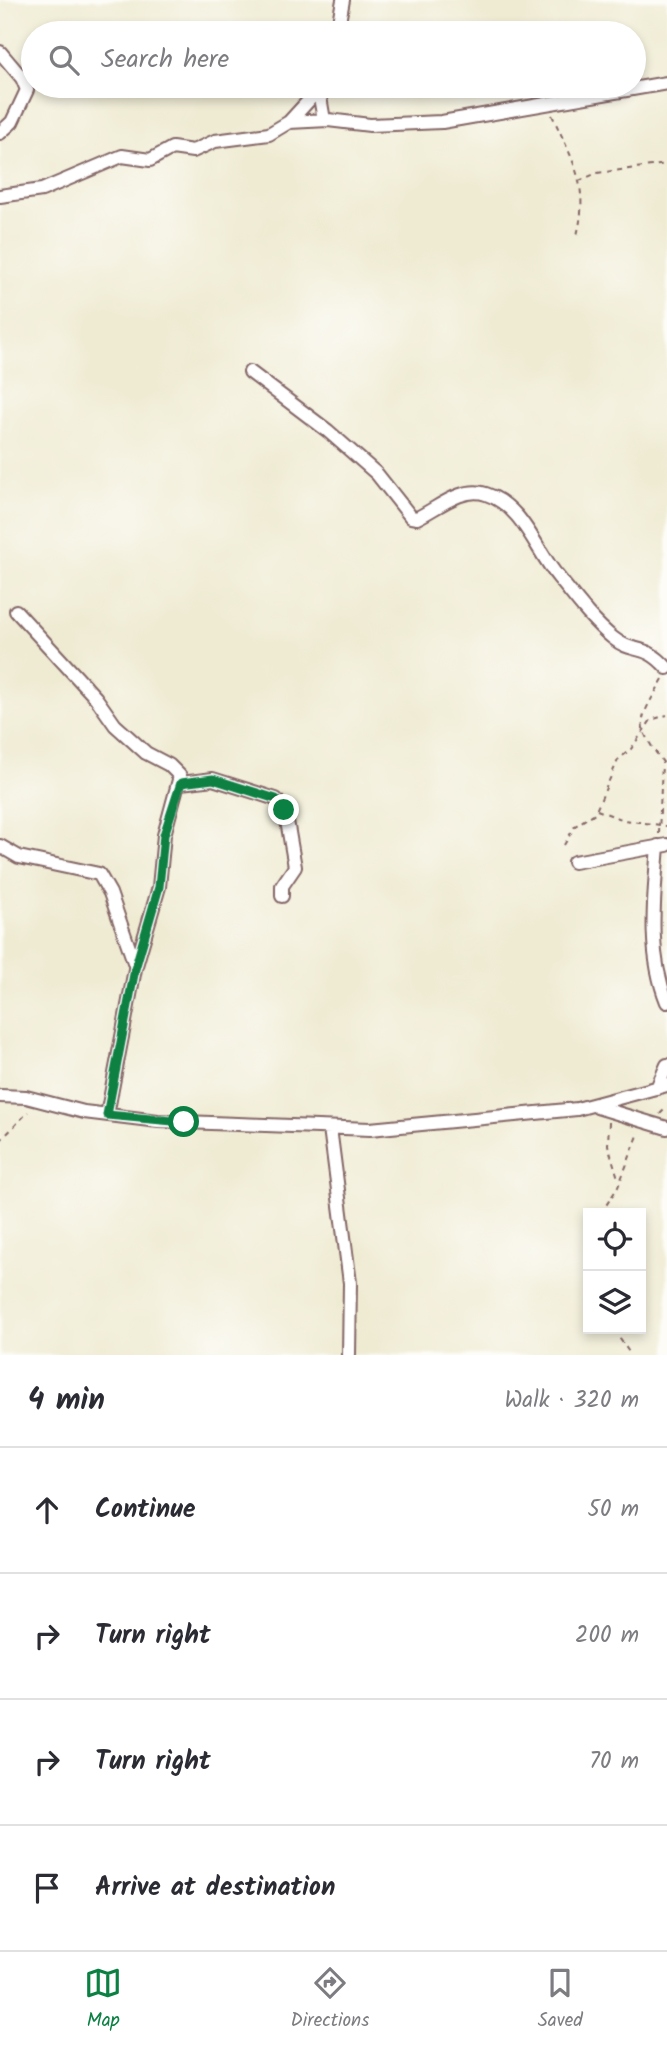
<!DOCTYPE html>
<html lang="en">
<head>
<meta charset="utf-8">
<style>
  :root { --surface:#fff; --page:#f7f7f7; --text:#2b2b33; --muted:#7c7c81; --line:#e1e1e2; --accent:#0b8043 }
  body { margin:0; font-family:Kalam,sans-serif; background:var(--page); color:var(--text) }
  .controls { position:absolute; right:21px; bottom:21px; display:grid; overflow:hidden; border-radius:0px; box-shadow:0 4px 10px #0003 }
  .controls button { width:63px; height:63px; display:grid; place-items:center; padding:0; border:0; border-bottom:2px solid var(--line); background:var(--surface); color:var(--text); font:35px sans-serif }
  .stop { position:absolute; width:21px; height:21px; margin:-16px; border:5px solid #0b8043; border-radius:50%; background:#fff }
  .stop.end { background:#0b8043; border-color:#fff; box-shadow:0 2px 7px #0008 }
  .list { margin:0; padding:0; list-style:none }
  h2 { display:flex; justify-content:space-between; align-items:center; height:91px; margin:0; padding:0 28px; font-size:30px }
  h2 small { font-size:23px; font-weight:400; color:var(--muted) }
  .list li { display:grid; grid-template-columns:46px 1fr auto; gap:21px; align-items:center; box-sizing:border-box; height:126px; padding:0 28px; border-top:2px solid var(--line) }
  .list b { display:block; font-size:26px; white-space:nowrap }
  .list em { font-size:23px; font-style:normal; color:var(--muted) }
  .icon { flex:none; width:38px; height:38px; fill:none; stroke:currentColor; stroke-width:2; stroke-linecap:round; stroke-linejoin:round }
  .map { position:relative; flex:none; width:667px; height:1355px; overflow:hidden }
  .search { position:absolute; background:var(--surface); box-shadow:0 4px 10px #0003; left:21px; right:21px; top:21px; height:77px; display:flex; align-items:center; gap:18px; box-sizing:border-box; padding:0 24px; border-radius:38px; color:var(--muted); font-size:26px }
  .sheet { height:595px; background:var(--surface) }
  nav { display:flex; justify-content:space-around; align-items:center; box-sizing:border-box; height:98px; border-top:2px solid var(--line); background:var(--surface); font-size:19px; color:var(--muted) }
  nav a { display:grid; justify-items:center; gap:4px }
  nav .on { color:var(--accent) }
  .map>svg:first-child { display:block }
  .lines { fill:none; stroke-linecap:round; stroke-linejoin:round }
  .street-casing { stroke:#846666; stroke-width:16 }
  .path { stroke:#846666; stroke-width:2; stroke-dasharray:5 5; stroke-linecap:butt }
  .street { stroke:#fff; stroke-width:12 }
  .route { stroke:#0b8043; stroke-width:9 }
</style>
</head>
<body>
<div class="map">
<svg width="667" height="1355" viewBox="0 0 667 1355">
  <rect width="100%" height="100%" fill="#fdfcf7"/>
  <filter id="ink" filterUnits="userSpaceOnUse"><feTurbulence type="fractalNoise" baseFrequency=".0143" numOctaves="2"/><feDisplacementMap in="SourceGraphic" scale="14" xChannelSelector="R" yChannelSelector="G"/><feConvolveMatrix kernelMatrix="1 2 1 2 8 2 1 2 1" color-interpolation-filters="sRGB"/></filter>
  <filter id="wash" filterUnits="userSpaceOnUse"><feTurbulence type="fractalNoise" baseFrequency=".00686" numOctaves="4" result="noise"/><feDisplacementMap in="SourceGraphic" scale="28" xChannelSelector="R" yChannelSelector="G"/><feGaussianBlur stdDeviation="1.57" result="paint"/><feColorMatrix in="noise" values="0 0 0 0 0 0 0 0 0 0 0 0 0 0 0 0 0 1.4 0 .05"/><feComposite in="paint" operator="in"/></filter>
  <g filter="url(#wash)">
    <rect width="100%" height="100%" fill="#efebd3"/>
  </g>
  <g filter="url(#ink)">
    <g class="lines">
      <g class="street-casing">
        <path id="street" d="M 337,33 L 343,0
          M 0,52 L 22,78 L 27,90 L 12,122 L 0,133
          M 323,86 L 320,97 L 324,120
          M 289,122 L 328,120 L 370,125 L 442,122 L 667,83
          M 0,196 L 42,190 L 122,156 L 150,160 L 172,148 L 193,151 L 215,141 L 269,134 L 289,122 L 322,86
          M 250,372 L 328,431 L 377,474 L 411,517 L 417,518 C 438,508 462,486 486,494 C 523,506 536,551 559,578 C 575,598 593,622 613,638 C 634,655 644,642 667,668
          M 16,611 L 96,698 L 115,725 L 146,753 L 169,765 L 180,776 L 164,835 L 159,887 L 135,969 L 107,1115
          M 181,783 L 213,779 L 276,799 L 286,815 L 295,867 L 282,886 L 282,896
          M 0,846 L 19,857 L 99,874 L 110,893 L 135,965
          M 658,846 C 654,898 647,953 667,1002
          M 574,862 L 667,845
          M 657,1088 L 667,1065
          M 0,1096 L 26,1097 L 84,1112 L 158,1121 L 370,1129 L 577,1109 L 667,1085
          M 597,1107 L 667,1128
          M 330,1128 L 350,1283 L 349,1355"/>
      </g>
      <path class="path" d="M 552,115 C 572,159 590,186 577,235
        M 579,181 L 597,173 L 667,164
        M 663,679 C 635,727 635,723 667,768
        M 597,810 L 624,820 L 667,826
        M 659,834 L 662,763
        M 564,845 L 575,826 L 595,813 L 618,760 L 631,749 L 651,720 L 667,715
        M 660,1114 L 667,1107
        M 609,1122 L 608,1145 L 618,1178
        M 0,1141 L 28,1112
        M 601,1213 L 618,1187 L 639,1133
        M 618,1329 L 620,1339 L 631,1355"/>
      <use href="#street" class="street"/>
    </g>
  </g>
  <g class="lines" filter="url(#ink)">
    <path class="route" d="M 184,1122 L 107,1115 L 135,969 L 159,887 L 164,835 L 181,783 L 213,779 L 276,799 L 284,810"/>
  </g>
</svg>
<div class="controls">
<button><svg class="icon" aria-label="locate" viewBox="0 0 24 24"><circle cx="12" cy="12" r="6"/><path d="M12 2v4M12 18v4M2 12h4M18 12h4"/></svg></button>
<button><svg class="icon" aria-label="layers" viewBox="0 0 24 24"><path d="M12 4l9 5-9 5-9-5zM3 14l9 5 9-5"/></svg></button>
</div>
<div class="stop" style="left:184px;top:1122px"></div>
<div class="stop end" style="left:284px;top:810px"></div>
<div class="search"><svg class="icon" aria-label="search" viewBox="0 0 24 24"><circle cx="10" cy="10" r="6"/><path d="M15 15l6 6"/></svg>Search here</div>
</div>
<section class="sheet">
<h2>4 min<small>Walk · 320 m</small></h2>
<ul class="list">
<li><svg class="icon" aria-label="ahead" viewBox="0 0 24 24"><path d="M12 20V5M6 11l6-6 6 6"/></svg><div><b>Continue</b></div><em>50 m</em></li>
<li><svg class="icon" aria-label="right" viewBox="0 0 24 24"><path d="M7 20v-9h11M14 6l5 5-5 5"/></svg><div><b>Turn right</b></div><em>200 m</em></li>
<li><svg class="icon" aria-label="right" viewBox="0 0 24 24"><path d="M7 20v-9h11M14 6l5 5-5 5"/></svg><div><b>Turn right</b></div><em>70 m</em></li>
<li><svg class="icon" aria-label="arrive" viewBox="0 0 24 24"><path d="M6 21V4h12l-3 4 3 4H6"/></svg><div><b>Arrive at destination</b></div></li>
</ul>
</section>
<nav>
<a class="on"><svg class="icon" aria-label="map" viewBox="0 0 24 24"><path d="M3 6l6-2 6 2 6-2v14l-6 2-6-2-6 2zM9 4v14M15 6v14"/></svg>Map</a>
<a><svg class="icon" aria-label="directions" viewBox="0 0 24 24"><path d="M12 3l9 9-9 9-9-9zM9 14v-3h6M13 9l2 2-2 2"/></svg>Directions</a>
<a><svg class="icon" aria-label="saved" viewBox="0 0 24 24"><path d="M7 4h10v16l-5-4-5 4z"/></svg>Saved</a>
</nav>
</body>
</html>
